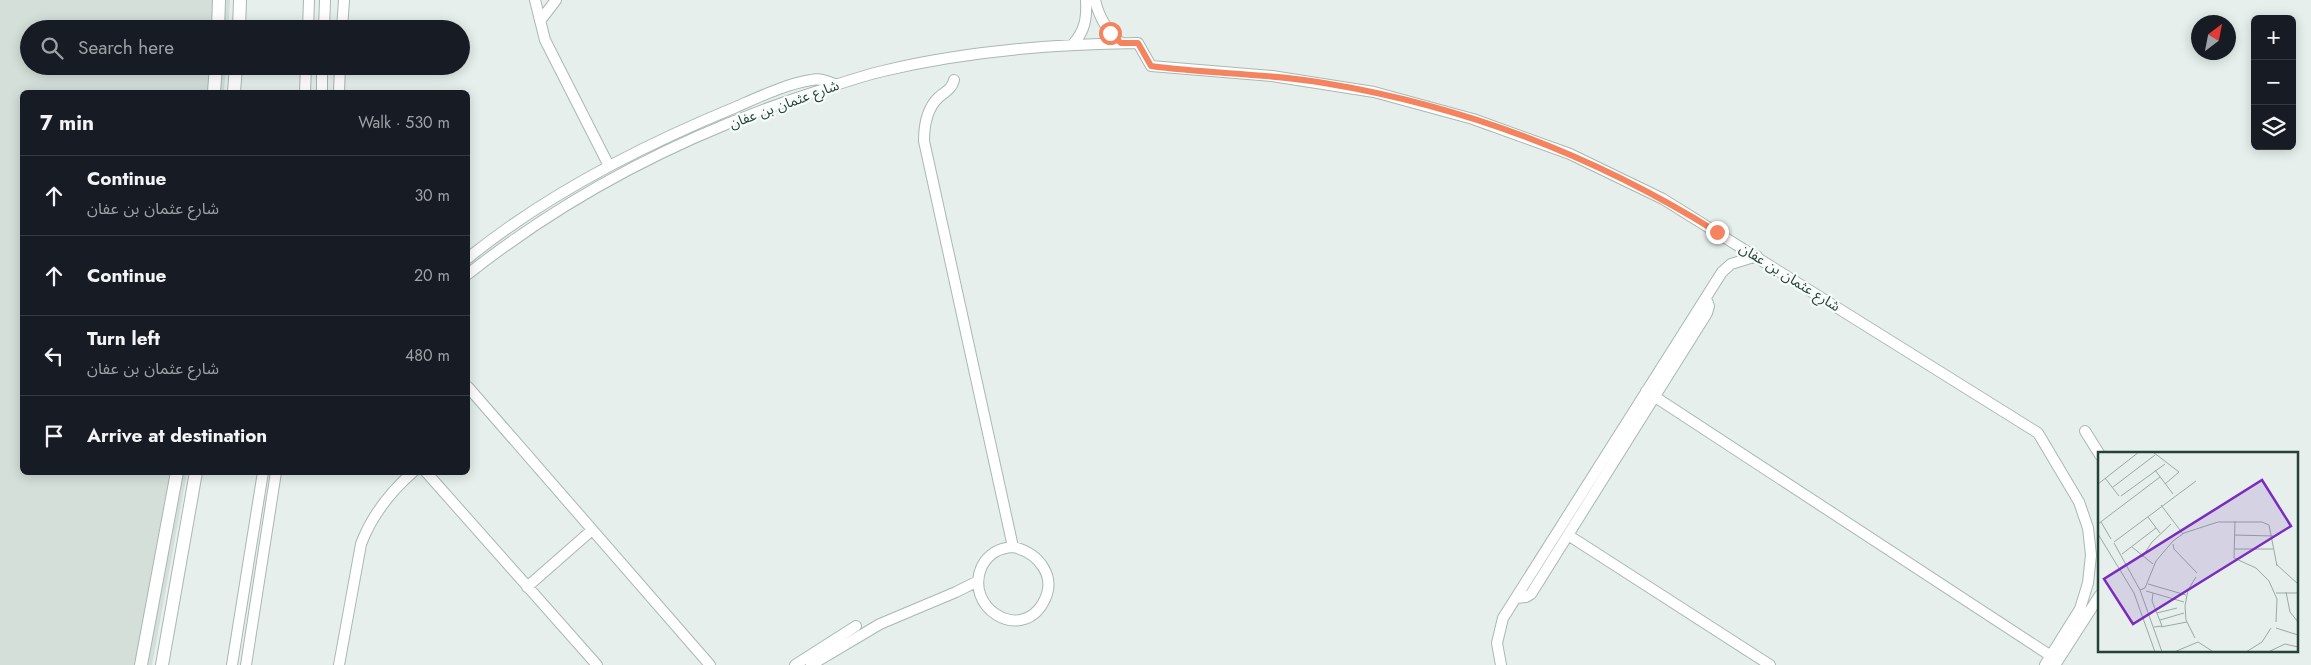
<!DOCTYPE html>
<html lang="en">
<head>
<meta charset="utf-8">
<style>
  :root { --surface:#171b24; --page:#242831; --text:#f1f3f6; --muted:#9ea1a6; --line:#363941 }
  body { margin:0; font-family:Jost,"Noto Sans Arabic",sans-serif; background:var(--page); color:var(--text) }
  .controls { position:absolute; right:15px; top:15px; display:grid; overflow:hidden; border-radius:8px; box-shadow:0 2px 12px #0003 }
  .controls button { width:45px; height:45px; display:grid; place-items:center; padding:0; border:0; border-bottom:1px solid var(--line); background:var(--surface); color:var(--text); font:25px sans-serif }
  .compass { position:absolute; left:2191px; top:15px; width:45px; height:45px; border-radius:50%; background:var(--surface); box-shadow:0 2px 12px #0003; rotate:32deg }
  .stop { position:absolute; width:15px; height:15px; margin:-11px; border:4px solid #f4845f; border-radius:50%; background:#fff }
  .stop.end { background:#f4845f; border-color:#fff; box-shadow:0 1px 5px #0008 }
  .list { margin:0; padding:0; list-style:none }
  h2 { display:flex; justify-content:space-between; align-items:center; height:65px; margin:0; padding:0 20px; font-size:21px }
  h2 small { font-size:16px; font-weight:400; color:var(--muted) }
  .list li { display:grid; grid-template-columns:32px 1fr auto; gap:15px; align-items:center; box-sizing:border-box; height:80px; padding:0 20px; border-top:1px solid var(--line) }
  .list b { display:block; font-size:19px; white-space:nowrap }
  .list p { margin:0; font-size:16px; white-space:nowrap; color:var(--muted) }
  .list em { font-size:16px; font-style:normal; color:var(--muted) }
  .icon { flex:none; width:28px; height:28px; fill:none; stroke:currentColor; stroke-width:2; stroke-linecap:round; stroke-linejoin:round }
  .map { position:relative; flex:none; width:2311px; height:665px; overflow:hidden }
  .search { position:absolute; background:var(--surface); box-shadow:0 2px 12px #0003; left:20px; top:20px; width:450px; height:55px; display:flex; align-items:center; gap:12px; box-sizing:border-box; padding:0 18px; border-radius:28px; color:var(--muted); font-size:19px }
  .panel { position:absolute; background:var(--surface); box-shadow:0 2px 12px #0003; left:20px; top:90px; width:450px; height:385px; border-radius:8px }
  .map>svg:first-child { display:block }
  .built { fill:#d4dfda }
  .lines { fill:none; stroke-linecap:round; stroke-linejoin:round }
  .minor-casing { stroke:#a8b8b2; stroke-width:12 }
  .tertiary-casing { stroke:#a8b8b2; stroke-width:14 }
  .minor { stroke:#fff; stroke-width:10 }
  .tertiary { stroke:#fff; stroke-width:12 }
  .route { stroke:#f4845f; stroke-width:6 }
  .labels { text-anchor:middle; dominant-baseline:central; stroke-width:4.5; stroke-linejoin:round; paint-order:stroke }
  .street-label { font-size:14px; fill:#24423a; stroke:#f7fbf9 }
  .inset-road { fill:none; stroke:#98aaa4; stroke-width:1 }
  .view { fill:#7b2cbf; fill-opacity:0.15; stroke:#7b2cbf; stroke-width:2.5 }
  .inset-edge { fill:none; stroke:#24423a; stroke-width:2.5 }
</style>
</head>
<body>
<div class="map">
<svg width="2311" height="665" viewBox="0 0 2311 665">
  <rect width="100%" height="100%" fill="#e6efeb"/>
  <path class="built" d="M 0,0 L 230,0 L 228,29 L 29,29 L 29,66 L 226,66 L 224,92 L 22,92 L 22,472 L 187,473 L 152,665 L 0,665 Z"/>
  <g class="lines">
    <g class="minor-casing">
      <path id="minor" d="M 535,0 L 545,40 L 609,166
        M 1095,0 C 1099,18 1107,31 1121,43
        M 540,21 L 556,0
        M 308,29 L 309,0
        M 324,29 L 325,0
        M 342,29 L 344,0
        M 1073,44 C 1085,31 1087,18 1086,0
        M 954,80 C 952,89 945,92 939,97 C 927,108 924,126 924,141 L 1013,547
        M 305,92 L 306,66
        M 322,92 L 322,66
        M 339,92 L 340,66
        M 468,258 C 547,194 641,146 736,107 C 759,97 786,84 811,80 C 820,78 828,81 837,85
        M 468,274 C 572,192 692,131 818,91 C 839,84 861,76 883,71 C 966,51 1052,44 1138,43 L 1151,66 L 1272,76 L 1374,92 L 1473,119 L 1570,154 L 1663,199 L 2038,433 L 2079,502 L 2088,528 L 2091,555 L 2088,583 L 2080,609 L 2045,665
        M 468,387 L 710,665
        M 1646,391 L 2051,656
        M 2085,431 L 2100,455
        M 426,472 L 597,665
        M 1568,535 L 1770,665
        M 1013,547 C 1039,553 1058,577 1043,603 C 1020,643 963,607 982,566 C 989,553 999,548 1013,547 Z
        M 527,587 L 592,530
        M 1516,598 L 1526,597 L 1531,594 L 1707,313 L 1709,306 L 1706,298
        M 232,665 L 263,472
        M 246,665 L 276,472
        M 339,665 L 361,544 C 372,515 389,493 413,472
        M 795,665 L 856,626
        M 811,665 L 880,624 L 956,592 L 978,581
        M 1501,665 L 1497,643 L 1503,618 L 1722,272 L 1731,264 L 1757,256
        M 2055,665 L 2100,595"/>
    </g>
    <g class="tertiary-casing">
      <path id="tertiary" d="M 218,29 L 219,0
        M 239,29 L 240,0
        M 214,92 L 216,66
        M 234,92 L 236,66
        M 141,665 L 177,472
        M 162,665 L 196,472"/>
    </g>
    <use href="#minor" class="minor"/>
    <use href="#tertiary" class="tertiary"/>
  </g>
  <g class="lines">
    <path class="route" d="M 1110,33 L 1121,43 L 1138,43 L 1151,66 C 1209,74 1267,73 1324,83 C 1464,106 1597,157 1717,232"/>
  </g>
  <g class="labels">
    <g class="street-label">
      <text transform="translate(784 104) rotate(-20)">شارع عثمان بن عفان</text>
      <text transform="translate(1790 277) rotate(32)">شارع عثمان بن عفان</text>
    </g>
  </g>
  <g transform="translate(2098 452)">
    <rect width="200" height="200" fill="#e6efeb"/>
    <path class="inset-road" d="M 55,0 L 81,20 L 67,32M 57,18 L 75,42M 7,26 L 21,44M 0,32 L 41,0M 15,35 L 57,3M 23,44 L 67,12M 63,53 L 85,82M 50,65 L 62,81M 137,69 L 136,106 L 158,116 L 171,129 L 179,147 L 178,170M 3,70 L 13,87M 0,72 L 62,25M 0,82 L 36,141 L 57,200M 136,83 L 175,84M 16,90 L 98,29M 16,91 L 42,138 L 64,200M 75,92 L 76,97 L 99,121M 34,95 L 55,112M 136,97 L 175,97M 24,102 L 58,76M 44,105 L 54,90 L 73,72M 178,112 L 200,132M 50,132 L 88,143M 42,138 L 47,136 L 58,109 L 75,89 L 86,81 L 120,70 L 164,70 L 171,73 L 179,114M 48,139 L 86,150M 188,140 L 192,160 L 200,170M 55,141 L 54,149 L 64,174 L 56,175M 178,141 L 200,141M 59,161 L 79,156M 62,168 L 86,161M 63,175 L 89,170M 178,176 L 200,183M 97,186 L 88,168 L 87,154 L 90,138 L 98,125M 76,200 L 100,190 L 114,199M 148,200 L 164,190 L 173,176M 170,200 L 187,192 L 200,195 L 200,198"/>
    <path class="view" d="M 164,28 L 193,74 L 35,172 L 6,127 Z"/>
    <rect width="200" height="200" class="inset-edge"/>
  </g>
</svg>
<div class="controls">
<button>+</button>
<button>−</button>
<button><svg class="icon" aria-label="layers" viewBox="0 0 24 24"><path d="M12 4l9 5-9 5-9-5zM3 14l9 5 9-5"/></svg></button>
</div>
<svg class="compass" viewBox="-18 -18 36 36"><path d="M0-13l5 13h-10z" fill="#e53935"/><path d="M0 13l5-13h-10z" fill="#9ea1a6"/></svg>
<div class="stop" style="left:1110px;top:33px"></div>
<div class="stop end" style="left:1717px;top:232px"></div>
<div class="search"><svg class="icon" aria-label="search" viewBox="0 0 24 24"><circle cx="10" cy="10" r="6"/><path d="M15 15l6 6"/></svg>Search here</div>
<section class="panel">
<h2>7 min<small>Walk · 530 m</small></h2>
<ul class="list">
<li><svg class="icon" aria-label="ahead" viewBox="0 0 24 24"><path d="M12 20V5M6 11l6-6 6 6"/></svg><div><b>Continue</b><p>شارع عثمان بن عفان</p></div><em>30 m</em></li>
<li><svg class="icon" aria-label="ahead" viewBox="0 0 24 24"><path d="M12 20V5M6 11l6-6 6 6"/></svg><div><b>Continue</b></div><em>20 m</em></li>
<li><svg class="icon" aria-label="left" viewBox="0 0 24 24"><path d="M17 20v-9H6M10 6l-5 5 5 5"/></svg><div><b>Turn left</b><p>شارع عثمان بن عفان</p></div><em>480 m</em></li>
<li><svg class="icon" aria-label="arrive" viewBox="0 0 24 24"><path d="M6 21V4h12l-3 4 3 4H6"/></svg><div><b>Arrive at destination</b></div></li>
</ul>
</section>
</div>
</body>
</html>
